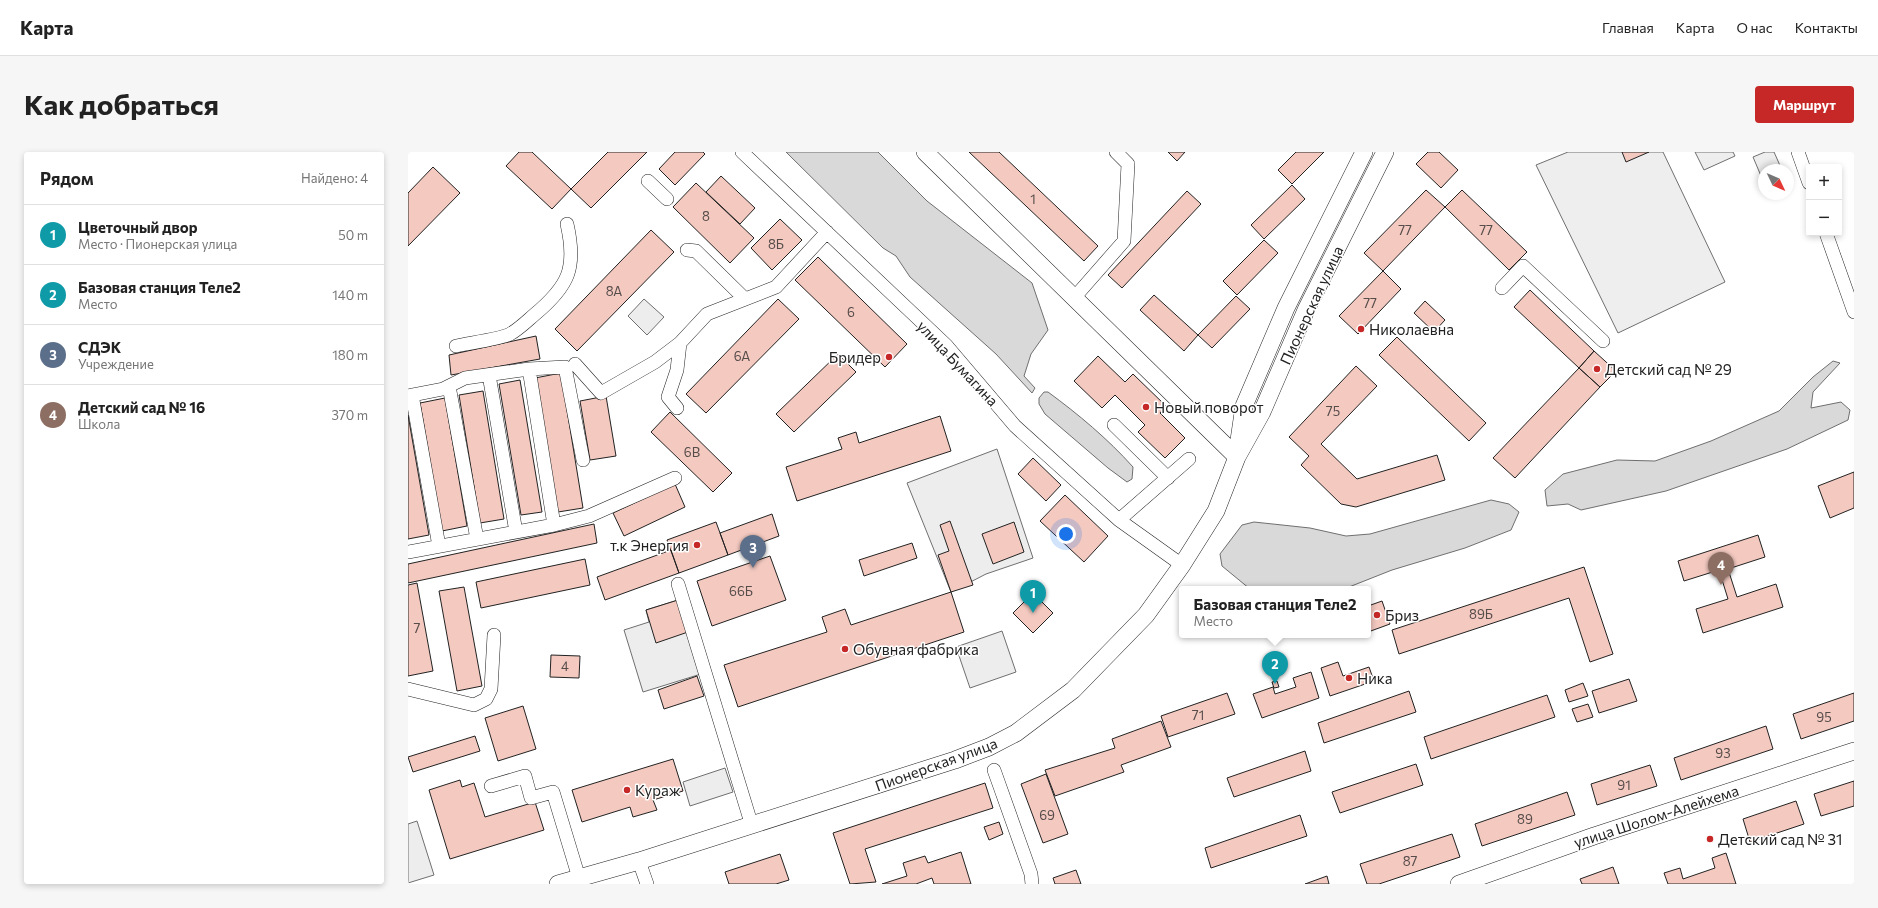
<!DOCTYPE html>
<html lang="ru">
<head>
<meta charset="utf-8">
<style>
  :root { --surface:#fff; --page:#f6f6f6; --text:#222; --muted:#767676; --line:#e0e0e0; --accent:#c62828 }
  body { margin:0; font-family:Commissioner,sans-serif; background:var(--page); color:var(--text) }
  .controls { position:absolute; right:12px; top:12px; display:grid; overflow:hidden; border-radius:4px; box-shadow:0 2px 6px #0003 }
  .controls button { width:36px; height:36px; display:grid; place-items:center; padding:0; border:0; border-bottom:1px solid var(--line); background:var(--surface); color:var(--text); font:20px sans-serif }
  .compass { position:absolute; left:1350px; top:12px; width:36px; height:36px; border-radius:50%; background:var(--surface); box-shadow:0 2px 6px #0003; rotate:134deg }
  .you { position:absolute; left:658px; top:382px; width:14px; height:14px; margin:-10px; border:3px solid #fff; border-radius:50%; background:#1a73e8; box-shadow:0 0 0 6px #1a73e833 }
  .badge { display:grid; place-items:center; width:26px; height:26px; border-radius:50%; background:var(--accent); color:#fff; font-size:13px; font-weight:700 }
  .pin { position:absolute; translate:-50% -33px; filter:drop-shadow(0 1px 2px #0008) }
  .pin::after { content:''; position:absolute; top:21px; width:14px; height:12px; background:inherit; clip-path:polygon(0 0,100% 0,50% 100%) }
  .popup { position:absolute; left:771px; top:434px; width:192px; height:52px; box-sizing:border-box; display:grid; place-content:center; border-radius:4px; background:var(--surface); filter:drop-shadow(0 1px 3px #0005); font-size:13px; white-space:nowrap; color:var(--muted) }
  .popup b { font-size:15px; color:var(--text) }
  .popup::after { content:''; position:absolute; left:50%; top:100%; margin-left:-8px; border:8px solid transparent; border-top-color:var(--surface) }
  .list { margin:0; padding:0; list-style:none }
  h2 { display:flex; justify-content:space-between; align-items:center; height:52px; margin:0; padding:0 16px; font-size:17px }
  h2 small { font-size:13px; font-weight:400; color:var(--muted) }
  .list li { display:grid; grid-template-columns:26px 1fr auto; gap:12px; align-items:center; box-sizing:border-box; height:60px; padding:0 16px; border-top:1px solid var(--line) }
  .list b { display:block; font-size:15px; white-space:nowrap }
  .list p { margin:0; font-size:13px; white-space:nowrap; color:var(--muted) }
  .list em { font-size:13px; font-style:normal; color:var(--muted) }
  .map { position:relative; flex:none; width:1446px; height:732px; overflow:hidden; border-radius:4px }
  header { display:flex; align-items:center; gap:24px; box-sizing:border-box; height:56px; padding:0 20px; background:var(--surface); border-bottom:1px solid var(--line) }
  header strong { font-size:19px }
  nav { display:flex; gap:22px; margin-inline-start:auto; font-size:14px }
  .intro { display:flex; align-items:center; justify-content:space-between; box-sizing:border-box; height:96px; padding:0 24px }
  h1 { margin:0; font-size:28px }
  .button { padding:10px 18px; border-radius:4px; background:var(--accent); color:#fff; font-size:14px; font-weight:700 }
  main { display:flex; gap:24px; padding:0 24px }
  aside { flex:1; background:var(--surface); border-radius:4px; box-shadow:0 2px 6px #0003 }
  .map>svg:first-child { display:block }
  .green { fill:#eee; stroke:#6f6f6f }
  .parking { fill:#ededed; stroke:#6f6f6f }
  .water { fill:#d9d9d9; stroke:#6f6f6f }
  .building { fill:#f3c9c0; stroke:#222 }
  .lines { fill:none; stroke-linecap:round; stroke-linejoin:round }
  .minor-casing { stroke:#222; stroke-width:14 }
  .major-casing { stroke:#222; stroke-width:18 }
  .minor { stroke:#fff; stroke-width:13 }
  .major { stroke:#fff; stroke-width:17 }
  .poi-dot { fill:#c62828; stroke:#fff; stroke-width:1.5 }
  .labels { text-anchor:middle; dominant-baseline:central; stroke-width:3; stroke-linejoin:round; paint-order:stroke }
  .number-label { font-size:13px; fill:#564c4a }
  .street-label { font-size:15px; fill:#222; stroke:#fff }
  .poi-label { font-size:15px; fill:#222; stroke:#fff; text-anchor:start }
</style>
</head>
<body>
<header>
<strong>Карта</strong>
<nav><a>Главная</a><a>Карта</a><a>О нас</a><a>Контакты</a></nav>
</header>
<div class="intro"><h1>Как добраться</h1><a class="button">Маршрут</a></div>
<main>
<aside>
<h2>Рядом<small>Найдено: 4</small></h2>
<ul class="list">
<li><span class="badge" style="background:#0f9aa8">1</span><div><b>Цветочный двор</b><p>Место · Пионерская улица</p></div><em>50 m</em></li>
<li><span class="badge" style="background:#0f9aa8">2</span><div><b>Базовая станция Теле2</b><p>Место</p></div><em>140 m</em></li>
<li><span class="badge" style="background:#5c6f8a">3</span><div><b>СДЭК</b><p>Учреждение</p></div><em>180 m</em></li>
<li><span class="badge" style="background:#8d6e63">4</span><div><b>Детский сад № 16</b><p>Школа</p></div><em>370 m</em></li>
</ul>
</aside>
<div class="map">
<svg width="1446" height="732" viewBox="0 0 1446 732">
  <rect width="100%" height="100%" fill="#fff"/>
  <path class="green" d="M 1160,0 L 1255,0 L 1317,130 L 1210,181 L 1128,13 Z
    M 1287,0 L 1325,0 L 1327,4 L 1296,18 Z
    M 1357,0 L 1366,0 L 1374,18 L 1356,18 L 1356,31 L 1345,5 Z"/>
  <path class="parking" d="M 236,147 L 256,165 L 239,183 L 220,164 Z
    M 589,297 L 625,406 L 578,422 L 543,440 L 499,331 Z
    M 270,448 L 293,522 L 235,540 L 216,478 L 241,470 L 238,458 Z
    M 594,479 L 608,520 L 562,536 L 548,495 Z
    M 317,616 L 325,640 L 282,654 L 275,630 Z
    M 9,669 L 26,723 L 0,731 L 0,672 Z"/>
  <path class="water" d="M 378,0 L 470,0 L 519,49 L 624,131 L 640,178 L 623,202 L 616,224 L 627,236 L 624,241 L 588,202 L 502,125 L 488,104 L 475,96 Z
    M 1425,209 L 1432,211 L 1405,240 L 1403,256 L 1433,250 L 1442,258 L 1440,268 L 1379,297 L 1258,339 L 1173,358 L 1160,352 L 1139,354 L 1137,338 L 1155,322 L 1209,308 L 1247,309 L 1303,289 L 1371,259 L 1405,225 Z
    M 636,240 L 640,240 C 670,262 700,287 725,315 L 724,327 L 719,330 L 700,316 L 637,262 L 631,252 L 631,246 Z
    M 1083,348 L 1101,352 L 1111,360 L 1103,378 L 1057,396 L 984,418 L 936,437 L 842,437 L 814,414 L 812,402 L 834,373 L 846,370 L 902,376 L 938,384 L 962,382 Z"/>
  <path class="building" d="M 111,0 L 124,0 L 163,37 L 144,57 L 98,14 Z
    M 200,0 L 239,0 L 183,56 L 163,37 Z
    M 267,0 L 295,0 L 297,2 L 267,33 L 251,17 Z
    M 561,0 L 591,0 L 690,94 L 676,109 Z
    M 760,0 L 777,0 L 769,9 Z
    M 888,0 L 916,0 L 884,32 L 870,18 Z
    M 1020,0 L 1031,0 L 1050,18 L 1033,36 L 1008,12 Z
    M 1214,0 L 1241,0 L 1218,10 Z
    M 25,15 L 52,41 L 0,94 L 0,41 Z
    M 313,24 L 347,56 L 332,72 L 298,40 Z
    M 288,31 L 346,86 L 322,111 L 265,55 Z
    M 884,33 L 897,47 L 856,87 L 843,73 Z
    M 1018,38 L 1037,55 L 975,119 L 956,101 Z
    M 1054,38 L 1119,100 L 1101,118 L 1037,55 Z
    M 779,39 L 793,52 L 714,136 L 700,123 Z
    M 372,67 L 394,88 L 364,118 L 343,96 Z
    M 243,78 L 266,100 L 169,199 L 147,177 Z
    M 856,88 L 870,101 L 829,143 L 815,129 Z
    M 410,105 L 499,192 L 477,215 L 387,128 Z
    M 975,119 L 993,137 L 950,182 L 931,164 Z
    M 1122,138 L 1186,199 L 1171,216 L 1106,155 Z
    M 746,143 L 790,183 L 776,199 L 732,158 Z
    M 828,144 L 842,157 L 804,196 L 790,183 Z
    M 370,147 L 391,167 L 298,261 L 278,242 Z
    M 1017,149 L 1037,168 L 1026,180 L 1006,161 Z
    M 128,184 L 132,207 L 43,223 L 41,203 Z
    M 989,185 L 1078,271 L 1061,289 L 971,203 Z
    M 1186,199 L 1208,219 L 1192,235 L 1171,216 Z
    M 430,202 L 448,220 L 386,280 L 368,262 Z
    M 690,204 L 717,230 L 725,222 L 758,254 L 752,261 L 777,286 L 757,306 L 730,280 L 737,273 L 707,243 L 694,256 L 666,229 Z
    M 948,214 L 969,234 L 913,292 L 949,327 L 1029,303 L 1037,328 L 948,355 L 933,352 L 893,313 L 901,304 L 881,285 Z
    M 1171,216 L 1192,235 L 1107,326 L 1085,306 Z
    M 153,221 L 175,356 L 150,360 L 127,226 Z
    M 112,228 L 134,360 L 113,363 L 91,232 Z
    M 75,239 L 96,367 L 72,371 L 51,243 Z
    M 198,244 L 208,304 L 182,308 L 172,249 Z
    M 37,246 L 59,374 L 34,379 L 12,251 Z
    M 262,260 L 324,321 L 305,340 L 243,280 Z
    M 0,263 L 21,383 L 0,387 Z
    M 532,264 L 543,299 L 389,349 L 378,315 L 434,297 L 430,286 L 448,280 L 451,291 Z
    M 625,306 L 653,333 L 638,349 L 610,322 Z
    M 1446,320 L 1446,356 L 1422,366 L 1410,334 Z
    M 267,332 L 277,355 L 216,384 L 205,361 Z
    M 657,343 L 700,384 L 676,410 L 632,369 Z
    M 364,362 L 371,384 L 320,403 L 312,381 Z
    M 542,369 L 565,433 L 543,440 L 530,403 L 541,399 L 532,373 Z
    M 308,370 L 320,403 L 271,421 L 259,388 Z
    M 606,370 L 616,400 L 585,412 L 574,382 Z
    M 186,372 L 189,391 L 0,431 L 0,412 Z
    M 1350,383 L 1357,405 L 1320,417 L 1329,445 L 1368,432 L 1375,455 L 1295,481 L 1288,457 L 1320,447 L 1311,418 L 1276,429 L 1270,409 Z
    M 504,391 L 509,406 L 456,424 L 451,408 Z
    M 263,398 L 271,421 L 197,448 L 189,425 Z
    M 362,404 L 378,448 L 304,474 L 289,429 Z
    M 177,407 L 182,433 L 73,456 L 68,430 Z
    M 1176,415 L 1205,502 L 1182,510 L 1161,446 L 991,502 L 984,478 Z
    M 9,431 L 25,519 L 0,524 L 0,433 Z
    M 56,435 L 74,534 L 49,539 L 31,439 Z
    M 543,440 L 556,480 L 330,555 L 316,513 L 419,480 L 414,465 L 437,457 L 443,473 Z
    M 625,441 L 645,461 L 625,481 L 605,461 Z
    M 270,448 L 280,480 L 248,491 L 238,458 Z
    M 974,449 L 982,472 L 960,480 L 960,454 Z
    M 143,503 L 172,504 L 171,526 L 142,525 Z
    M 930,510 L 935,524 L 961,515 L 966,529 L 922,544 L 913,516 Z
    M 903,520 L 911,546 L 854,566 L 845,542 L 865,535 L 867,542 L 888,535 L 885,526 Z
    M 289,524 L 296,544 L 256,557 L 250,538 Z
    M 1221,527 L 1229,549 L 1191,561 L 1184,539 Z
    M 869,529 L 871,535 L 866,536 L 864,530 Z
    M 1175,531 L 1180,544 L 1161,550 L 1157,538 Z
    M 1001,539 L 1008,560 L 916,591 L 910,571 Z
    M 819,541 L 827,562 L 760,585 L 753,564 Z
    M 1446,541 L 1446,569 L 1393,587 L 1385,562 Z
    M 1139,543 L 1147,565 L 1023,607 L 1016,585 Z
    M 1180,552 L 1185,565 L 1169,570 L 1164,557 Z
    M 115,554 L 128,597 L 90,609 L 77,566 Z
    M 753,569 L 763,595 L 713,613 L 716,620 L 647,644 L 637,618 L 707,596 L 704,587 Z
    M 1358,574 L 1365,597 L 1273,628 L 1266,606 Z
    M 67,584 L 72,599 L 5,620 L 0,605 Z
    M 897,599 L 903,619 L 826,645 L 819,626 Z
    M 265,607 L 275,639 L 245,648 L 249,658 L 225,665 L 222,655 L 174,670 L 164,638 Z
    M 1008,612 L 1015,633 L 932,661 L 924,640 Z
    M 1242,613 L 1249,634 L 1189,653 L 1183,632 Z
    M 638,622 L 660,682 L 635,691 L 613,632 Z
    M 52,628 L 54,635 L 66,631 L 77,665 L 127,650 L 136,678 L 42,707 L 21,638 Z
    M 1446,629 L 1446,654 L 1413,664 L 1406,642 Z
    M 577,631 L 585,656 L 457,697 L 468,730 L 442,732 L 425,681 Z
    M 1159,640 L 1167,663 L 1074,694 L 1067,672 Z
    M 1388,649 L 1396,672 L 1342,690 L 1335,667 Z
    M 892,663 L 899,684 L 803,716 L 797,696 Z
    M 591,670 L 595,682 L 581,688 L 576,675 Z
    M 1044,682 L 1052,705 L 971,732 L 959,732 L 952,712 Z
    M 553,700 L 563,732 L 526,732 L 524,726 L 508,732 L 474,732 L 499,724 L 495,711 L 517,704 L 520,711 Z
    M 1318,701 L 1328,732 L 1260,732 L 1256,721 L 1272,716 L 1275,727 L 1307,716 L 1304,706 Z
    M 372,702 L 381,728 L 368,732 L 321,732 L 317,720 Z
    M 1205,715 L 1211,732 L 1174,732 L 1172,727 Z
    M 668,718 L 673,732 L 647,732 L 645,726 Z
    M 919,724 L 921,732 L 897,732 Z"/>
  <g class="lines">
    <g class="minor-casing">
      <path id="minor" d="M 334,0 L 538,193 L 607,274 L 711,368 L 774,413
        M 1390,0 L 1401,31
        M 240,29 L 259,47
        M 1418,81 L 1446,160
        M 279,98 L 288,99 L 337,147
        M 1094,136 L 1115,114 L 1195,189
        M 666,146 L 716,89 L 720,12 L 708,0
        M 48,194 C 61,191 93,187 102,182 C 111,177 119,169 126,163 C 161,134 169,116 159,72
        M 167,212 L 193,241 L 247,210 L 272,191 L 299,162 L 368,135 L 419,80
        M 121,217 L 157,215 L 175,308
        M 81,223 L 108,380
        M 41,234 L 69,387
        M 4,243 L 31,394
        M 0,244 L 35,237 L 57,226 L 121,217 L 146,373
        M 269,256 L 260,245 L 269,218 L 272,191
        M 706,273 L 760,326
        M 711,368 L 781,307
        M 0,400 L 146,373 L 181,364 L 267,326
        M 270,432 L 344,674
        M 0,537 L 66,553 L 78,547 L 83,537 L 86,483
        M 586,618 L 623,722 L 624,732
        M 83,634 L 117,624 L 123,646 L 145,640 L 171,726
        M 231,709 L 239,732"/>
    </g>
    <g class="major-casing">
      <path id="major" d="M 517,0 L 829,305
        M 830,295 L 836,254 L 878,156 L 956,0
        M 150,732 L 231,709 L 547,608 L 581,595 L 608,581 L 665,538 L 738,463 L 774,413 L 808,359 L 829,305 L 854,260 L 898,158 L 977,0
        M 1051,732 L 1186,684 L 1446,599"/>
    </g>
    <use href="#minor" class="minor"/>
    <use href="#major" class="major"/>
  </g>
  <g class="poi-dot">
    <circle cx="953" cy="177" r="4"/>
    <circle cx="481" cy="205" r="4"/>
    <circle cx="1189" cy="217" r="4"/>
    <circle cx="738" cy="255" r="4"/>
    <circle cx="289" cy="393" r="4"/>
    <circle cx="969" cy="463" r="4"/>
    <circle cx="437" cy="497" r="4"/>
    <circle cx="941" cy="526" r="4"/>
    <circle cx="219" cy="638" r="4"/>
    <circle cx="1302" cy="687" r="4"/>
  </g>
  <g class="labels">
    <g class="number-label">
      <text x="625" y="47">1</text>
      <text x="298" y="64">8</text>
      <text x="997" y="78">77</text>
      <text x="1078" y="78">77</text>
      <text x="368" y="92">8Б</text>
      <text x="206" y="139">8А</text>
      <text x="962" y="151">77</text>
      <text x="443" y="160">6</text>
      <text x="334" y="204">6А</text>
      <text x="925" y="259">75</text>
      <text x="284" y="300">6В</text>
      <text x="333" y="439">66Б</text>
      <text x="1073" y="462">89Б</text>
      <text x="9" y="476">7</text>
      <text x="157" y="514">4</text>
      <text x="790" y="563">71</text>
      <text x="1416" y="565">95</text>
      <text x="1315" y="601">93</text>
      <text x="1216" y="633">91</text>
      <text x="639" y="663">69</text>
      <text x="1117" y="667">89</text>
      <text x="1002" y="709">87</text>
    </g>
    <g class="street-label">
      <text transform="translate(903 153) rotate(-65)">Пионерская улица</text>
      <text transform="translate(550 211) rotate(47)">улица Бумагина</text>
      <text transform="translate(528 612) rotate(-20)">Пионерская улица</text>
      <text transform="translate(1248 664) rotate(-18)">улица Шолом-Алейхема</text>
    </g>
    <g class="poi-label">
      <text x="961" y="177">Николаевна</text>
      <text x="473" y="205" text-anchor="end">Бридер</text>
      <text x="1197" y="217">Детский сад № 29</text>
      <text x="746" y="255">Новый поворот</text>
      <text x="281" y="393" text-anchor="end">т.к Энергия</text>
      <text x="977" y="463">Бриз</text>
      <text x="445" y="497">Обувная фабрика</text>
      <text x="949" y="526">Ника</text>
      <text x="227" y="638">Кураж</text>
      <text x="1310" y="687">Детский сад № 31</text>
    </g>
  </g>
</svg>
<div class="controls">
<button>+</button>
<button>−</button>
</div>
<svg class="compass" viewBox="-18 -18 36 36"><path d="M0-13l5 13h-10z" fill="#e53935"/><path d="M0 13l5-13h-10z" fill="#767676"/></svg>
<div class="you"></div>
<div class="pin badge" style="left:625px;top:461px;background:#0f9aa8">1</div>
<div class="pin badge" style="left:867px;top:532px;background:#0f9aa8">2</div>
<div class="popup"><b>Базовая станция Теле2</b>Место</div>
<div class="pin badge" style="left:345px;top:416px;background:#5c6f8a">3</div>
<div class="pin badge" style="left:1313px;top:433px;background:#8d6e63">4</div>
</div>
</main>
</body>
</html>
